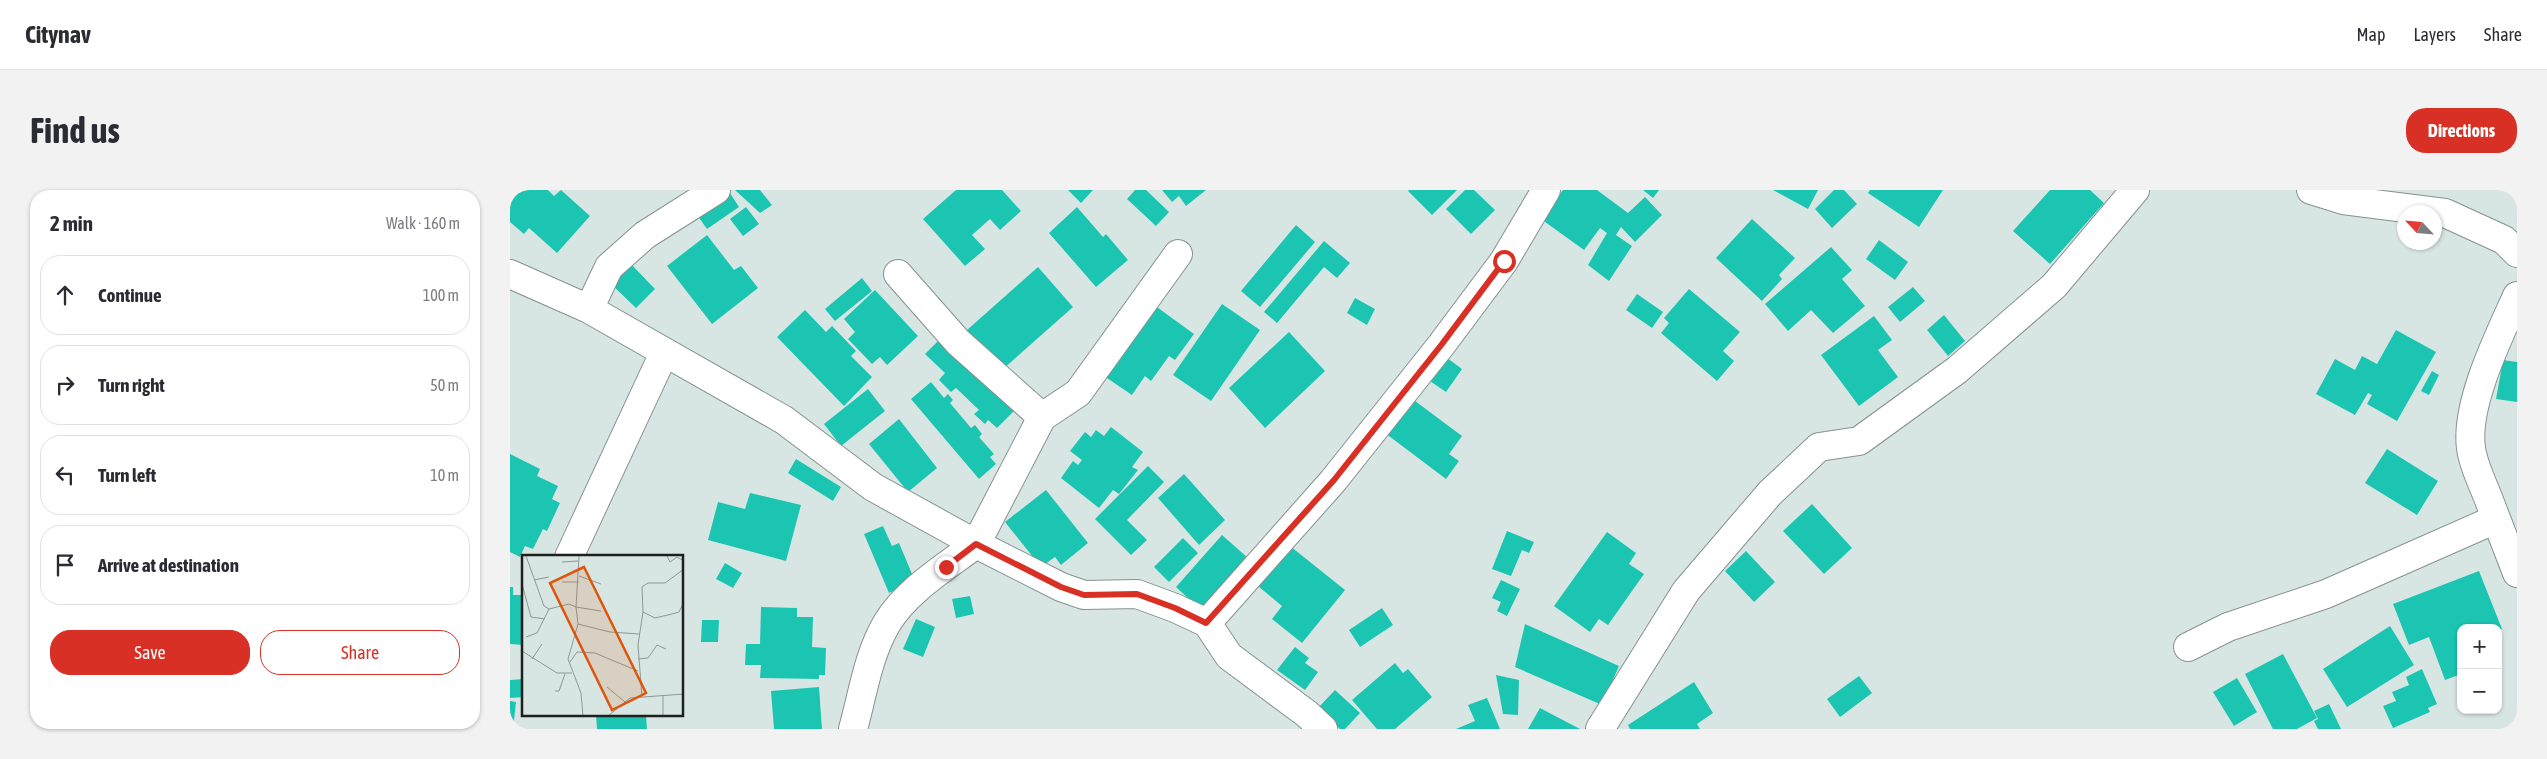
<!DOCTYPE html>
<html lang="en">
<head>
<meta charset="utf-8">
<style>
  :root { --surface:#fff; --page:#f2f2f3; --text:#2b2b33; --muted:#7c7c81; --line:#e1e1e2; --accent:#d93025 }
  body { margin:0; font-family:"Asap Condensed",sans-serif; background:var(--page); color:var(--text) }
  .controls { position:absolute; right:15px; bottom:15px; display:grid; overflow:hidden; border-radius:10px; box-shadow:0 1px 4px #0004 }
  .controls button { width:45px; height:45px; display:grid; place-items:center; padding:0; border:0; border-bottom:1px solid var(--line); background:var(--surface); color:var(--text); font:25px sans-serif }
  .compass { position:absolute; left:1887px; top:15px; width:45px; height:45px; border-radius:50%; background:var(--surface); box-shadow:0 1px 4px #0004; rotate:296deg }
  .stop { position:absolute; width:15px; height:15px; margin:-11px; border:4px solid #d93025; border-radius:50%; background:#fff }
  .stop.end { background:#d93025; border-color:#fff; box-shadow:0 1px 5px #0008 }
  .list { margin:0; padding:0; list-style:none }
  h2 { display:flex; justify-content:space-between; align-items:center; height:65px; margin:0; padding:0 20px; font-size:21px }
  h2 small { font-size:16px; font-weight:400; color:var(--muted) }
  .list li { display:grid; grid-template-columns:32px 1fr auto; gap:15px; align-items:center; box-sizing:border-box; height:80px; margin:0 10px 10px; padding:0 10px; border:1px solid var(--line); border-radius:20px }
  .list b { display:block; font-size:19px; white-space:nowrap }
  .list em { font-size:16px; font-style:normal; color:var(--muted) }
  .actions { display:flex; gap:10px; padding:15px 20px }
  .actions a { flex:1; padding:11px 0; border:1px solid var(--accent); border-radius:20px; text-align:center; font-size:18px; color:var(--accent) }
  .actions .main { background:var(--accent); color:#fff }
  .icon { flex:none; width:28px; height:28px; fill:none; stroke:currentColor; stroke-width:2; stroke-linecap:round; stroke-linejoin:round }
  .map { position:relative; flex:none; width:2007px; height:539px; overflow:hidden; border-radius:20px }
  header { display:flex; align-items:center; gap:30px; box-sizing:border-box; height:70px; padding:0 25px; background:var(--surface); border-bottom:1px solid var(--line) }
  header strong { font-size:24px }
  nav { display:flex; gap:28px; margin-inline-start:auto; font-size:18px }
  .intro { display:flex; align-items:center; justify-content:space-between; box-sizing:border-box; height:120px; padding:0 30px }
  h1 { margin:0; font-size:35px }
  .button { padding:12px 22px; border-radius:20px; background:var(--accent); color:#fff; font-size:18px; font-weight:700 }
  main { display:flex; gap:30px; padding:0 30px }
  aside { flex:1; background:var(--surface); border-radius:20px; box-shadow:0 1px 4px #0004 }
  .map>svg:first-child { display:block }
  .building { fill:#1cc5b2 }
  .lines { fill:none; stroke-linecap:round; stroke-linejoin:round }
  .minor-casing { stroke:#85928f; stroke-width:30 }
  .minor { stroke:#fff; stroke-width:28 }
  .route { stroke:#d93025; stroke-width:6 }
  .inset-road { fill:none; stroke:#8d9795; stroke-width:1 }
  .view { fill:#de560d; fill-opacity:0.15; stroke:#de560d; stroke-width:2.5 }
  .inset-edge { fill:none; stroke:#1c2120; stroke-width:2.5 }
</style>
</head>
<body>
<header>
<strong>Citynav</strong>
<nav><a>Map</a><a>Layers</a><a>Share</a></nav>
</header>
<div class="intro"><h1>Find us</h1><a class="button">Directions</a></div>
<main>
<aside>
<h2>2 min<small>Walk · 160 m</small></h2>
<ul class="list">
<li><svg class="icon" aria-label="ahead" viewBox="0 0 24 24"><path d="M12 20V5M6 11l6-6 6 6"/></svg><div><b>Continue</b></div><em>100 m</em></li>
<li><svg class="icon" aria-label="right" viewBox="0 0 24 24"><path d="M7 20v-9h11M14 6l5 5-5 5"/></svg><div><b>Turn right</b></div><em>50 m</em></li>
<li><svg class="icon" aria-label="left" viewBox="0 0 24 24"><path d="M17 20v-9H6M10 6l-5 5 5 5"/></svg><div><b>Turn left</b></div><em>10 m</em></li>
<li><svg class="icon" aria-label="arrive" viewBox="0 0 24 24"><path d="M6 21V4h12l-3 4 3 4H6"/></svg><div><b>Arrive at destination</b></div></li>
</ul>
<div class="actions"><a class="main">Save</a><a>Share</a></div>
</aside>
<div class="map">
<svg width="2007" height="539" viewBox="0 0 2007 539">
  <rect width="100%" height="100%" fill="#d8e6e3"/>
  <path class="building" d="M 0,0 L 38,0 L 44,6 L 51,0 L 80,26 L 47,63 L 19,38 L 14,44 L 0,32 Z
    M 218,0 L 229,17 L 197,39 L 185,22 Z
    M 225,0 L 250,0 L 262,15 L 250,23 Z
    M 446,0 L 492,0 L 511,21 L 490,40 L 480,29 L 462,45 L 475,59 L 455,76 L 413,29 Z
    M 558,0 L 583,0 L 571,13 Z
    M 625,0 L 636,0 L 659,22 L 646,36 L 617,9 Z
    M 652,0 L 696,0 L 676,16 L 669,6 L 662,12 Z
    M 899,0 L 947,0 L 922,25 L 898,1 Z
    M 955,0 L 964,0 L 985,20 L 961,44 L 936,19 Z
    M 1053,0 L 1087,0 L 1118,23 L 1135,7 L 1152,25 L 1125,52 L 1111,37 L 1106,45 L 1122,56 L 1099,91 L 1078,75 L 1097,43 L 1090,38 L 1074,60 L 1031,29 Z
    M 1133,0 L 1149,0 L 1143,8 Z
    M 1263,0 L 1308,0 L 1298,19 Z
    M 1324,0 L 1334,0 L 1347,14 L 1322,38 L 1305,19 Z
    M 1360,0 L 1433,0 L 1409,37 L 1358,3 Z
    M 1540,0 L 1580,0 L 1594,13 L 1540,74 L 1503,41 Z
    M 236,17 L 249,34 L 233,46 L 220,29 Z
    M 567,17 L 593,47 L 596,44 L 618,70 L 586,97 L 539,43 Z
    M 1242,29 L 1285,68 L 1269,85 L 1272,89 L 1252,111 L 1206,68 Z
    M 786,35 L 805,52 L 750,117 L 731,101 Z
    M 197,45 L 224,80 L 231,76 L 248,98 L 202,134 L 157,76 Z
    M 1369,50 L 1398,72 L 1385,90 L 1356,69 Z
    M 814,51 L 840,73 L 827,88 L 814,77 L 767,133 L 754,122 Z
    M 1321,57 L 1342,80 L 1332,89 L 1355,116 L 1323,143 L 1301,120 L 1278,141 L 1255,114 Z
    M 118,71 L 145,99 L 126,118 L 98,91 Z
    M 528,77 L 563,117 L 492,180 L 457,140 Z
    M 352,88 L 362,101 L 325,131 L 315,119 Z
    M 1403,97 L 1415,111 L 1390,132 L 1378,117 Z
    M 1179,99 L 1230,142 L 1213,161 L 1224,171 L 1207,191 L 1151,143 L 1159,133 L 1154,128 Z
    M 365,100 L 408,146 L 377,175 L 370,167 L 362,174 L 338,149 L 345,142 L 334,129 Z
    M 1127,104 L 1153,122 L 1142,138 L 1116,120 Z
    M 845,108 L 865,119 L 857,135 L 837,123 Z
    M 712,114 L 750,140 L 701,211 L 663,185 Z
    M 644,115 L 684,144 L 665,170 L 659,166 L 641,191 L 635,186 L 622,205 L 594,186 Z
    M 295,120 L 316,142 L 322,136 L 346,161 L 341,166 L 362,187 L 334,216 L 267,147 Z
    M 1434,125 L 1455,151 L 1438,166 L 1417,140 Z
    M 1364,126 L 1382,150 L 1368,160 L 1388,187 L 1349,216 L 1311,165 Z
    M 1886,140 L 1926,162 L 1887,231 L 1857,214 L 1862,205 L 1858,203 L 1845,225 L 1806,204 L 1825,169 L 1845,180 L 1852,166 L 1867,174 Z
    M 779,142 L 815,181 L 755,238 L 719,198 Z
    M 433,146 L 507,218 L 487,238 L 478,230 L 475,234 L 464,224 L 469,220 L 446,198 L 441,202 L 429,190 L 435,183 L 415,164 Z
    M 933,165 L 952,179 L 936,202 L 917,189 Z
    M 1993,170 L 2007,172 L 2007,212 L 1986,209 Z
    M 1922,181 L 1929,185 L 1919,205 L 1911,201 Z
    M 421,192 L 434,208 L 438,204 L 443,210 L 440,213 L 461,238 L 465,235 L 472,244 L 469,247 L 484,264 L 480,267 L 486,274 L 469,289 L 401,209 Z
    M 358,199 L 375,221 L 331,256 L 314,234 Z
    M 897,205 L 952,246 L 939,264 L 949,271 L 936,289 L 871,240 Z
    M 389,229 L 427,278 L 398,302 L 359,254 Z
    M 601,237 L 633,262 L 622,277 L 628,280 L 609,304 L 603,300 L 589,318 L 551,288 L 563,271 L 568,275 L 572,270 L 560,261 L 575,242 L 581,247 L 586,240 L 594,246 Z
    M 1877,259 L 1928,291 L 1907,325 L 1855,293 Z
    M 0,264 L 30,279 L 27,286 L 48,296 L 42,309 L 50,313 L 37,341 L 33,339 L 23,359 L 15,356 L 10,367 L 0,362 Z
    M 286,269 L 331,297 L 323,311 L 278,283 Z
    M 638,276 L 654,292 L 617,330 L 637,350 L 621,365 L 585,329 Z
    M 674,284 L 715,330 L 689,355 L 648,308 Z
    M 536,300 L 578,353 L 551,375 L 545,367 L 531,377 L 495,332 Z
    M 240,303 L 291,315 L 276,371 L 198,350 L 208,312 L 235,319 Z
    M 1302,314 L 1342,358 L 1314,384 L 1273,341 Z
    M 373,336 L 382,356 L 389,353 L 405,391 L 379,403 L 354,344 Z
    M 997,341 L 1024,352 L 1019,363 L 1012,360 L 1001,386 L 982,379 Z
    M 1097,342 L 1126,363 L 1119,374 L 1134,384 L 1098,435 L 1089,429 L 1080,442 L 1044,416 Z
    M 712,345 L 738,368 L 691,420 L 666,397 Z
    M 673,348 L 688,363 L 659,392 L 644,377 Z
    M 780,356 L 835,400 L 792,453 L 762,429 L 772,416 L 748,396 Z
    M 1236,361 L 1265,392 L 1244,412 L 1215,381 Z
    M 215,373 L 232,383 L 223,398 L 206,389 Z
    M 1969,381 L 1992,439 L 1951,438 L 1951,484 L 1935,490 L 1919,447 L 1899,455 L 1883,414 Z
    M 991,390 L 1010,399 L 997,426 L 987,421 L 991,412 L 982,408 Z
    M 0,397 L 3,397 L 3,405 L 14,405 L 14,455 L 0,454 Z
    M 460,406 L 464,424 L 446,428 L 442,409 Z
    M 251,417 L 287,418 L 287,427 L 303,427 L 302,457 L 316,458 L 315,485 L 309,485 L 309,489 L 250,488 L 251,475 L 235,475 L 236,454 L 250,454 Z
    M 872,418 L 883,435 L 850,457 L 839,440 Z
    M 406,429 L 425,437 L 413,467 L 393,459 Z
    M 192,430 L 209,430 L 208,452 L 191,452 Z
    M 1015,434 L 1109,476 L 1092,515 L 1005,477 Z
    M 1880,436 L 1904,475 L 1837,517 L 1813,479 Z
    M 785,457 L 799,468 L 795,473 L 808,482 L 795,500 L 767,480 Z
    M 1773,464 L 1807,528 L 1787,539 L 1763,539 L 1735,484 Z
    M 885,473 L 893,483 L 898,479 L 922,507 L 885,539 L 867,539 L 842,510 Z
    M 1912,479 L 1927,514 L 1918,518 L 1920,522 L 1883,538 L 1873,516 L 1886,511 L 1882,502 L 1899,495 L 1896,487 Z
    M 986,485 L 1009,490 L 1008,525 L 993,524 Z
    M 1349,486 L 1362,503 L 1330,527 L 1317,509 Z
    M 1727,488 L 1747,522 L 1724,536 L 1703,502 Z
    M 14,489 L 14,507 L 0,508 L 0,490 Z
    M 1184,492 L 1203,523 L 1187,534 L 1190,539 L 1120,539 L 1118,535 Z
    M 309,497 L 312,539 L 264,539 L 261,501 Z
    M 825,500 L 850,523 L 835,539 L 830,539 L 808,518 Z
    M 977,508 L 990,539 L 946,539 L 965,531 L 958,515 Z
    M 0,511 L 6,512 L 3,539 L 0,539 Z
    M 1819,514 L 1831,539 L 1808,539 L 1804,531 L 1808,529 L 1804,521 Z
    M 1030,518 L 1070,539 L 1018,539 Z
    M 86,525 L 136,525 L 137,539 L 87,539 Z"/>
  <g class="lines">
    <g class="minor-casing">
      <path id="minor" d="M 1801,0 L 1833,10 L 1935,23 L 1994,50 L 2007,63
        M 0,84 L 79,119 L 274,230 L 363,297 L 466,354 L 532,227 L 568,203 L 668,64
        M 388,84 L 448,152 L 532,227
        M 2007,106 C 1989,146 1955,214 1961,258 C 1963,274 1971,290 1977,305 C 1987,331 1997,357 2007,383
        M 79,119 L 99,77 L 135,45 L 206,0
        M 59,367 L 154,163
        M 1678,457 L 1718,437 L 1816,404 L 1986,329
        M 343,539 C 353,503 358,465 377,433 C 397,400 436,377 466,354 L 551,397 L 574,405 L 627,404 L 665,418 L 697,433
        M 813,539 L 797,524 L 719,466 L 697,433 L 823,291 L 932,154 L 994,71 L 1036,0
        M 1090,539 L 1176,401 L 1260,303 L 1309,257 L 1349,251 L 1447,180 L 1544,96 L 1625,0"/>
    </g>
    <use href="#minor" class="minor"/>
  </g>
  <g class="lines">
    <path class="route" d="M 436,377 L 466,354 L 551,397 L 574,405 L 627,404 L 665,418 L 696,433 L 824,290 L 932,154 L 994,71"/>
  </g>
  <g transform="translate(12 365)">
    <rect width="161" height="161" fill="#d8e6e3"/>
    <path class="inset-road" d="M 4,1 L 22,51 L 27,54 L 47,49 L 54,52 L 56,69M 57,1 L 54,52 L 79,56M 145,1 L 148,7 L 155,2 L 162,6M 40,7 L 56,6M 57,21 L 79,29M 12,25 L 27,22M 40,27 L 57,27M 0,29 L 9,62 L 23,64M 121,57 L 133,63 L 150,59 L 157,57 L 162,47M 4,82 L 15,78 L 27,54M 0,96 L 35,118 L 50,118M 10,104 L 20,89M 116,104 L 126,103 L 135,90 L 144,94M 48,107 L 55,97 L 73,98 L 116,116M 85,132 L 103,147M 33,136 L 37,136 L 43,119M 141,141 L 141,161M 120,142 L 116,90 L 121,57 L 120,32 L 126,28 L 143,28 L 162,14M 61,161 L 59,138 L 46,104 L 56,69 L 88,77 L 117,79M 86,161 L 108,143 L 162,139"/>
    <path class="view" d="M 62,12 L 124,138 L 90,155 L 28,28 Z"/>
    <rect width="161" height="161" class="inset-edge"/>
  </g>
</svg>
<div class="controls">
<button>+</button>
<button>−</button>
</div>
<svg class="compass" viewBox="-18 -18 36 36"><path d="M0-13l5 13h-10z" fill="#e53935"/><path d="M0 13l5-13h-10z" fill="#7c7c81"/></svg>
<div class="stop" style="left:994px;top:71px"></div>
<div class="stop end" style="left:436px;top:377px"></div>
</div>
</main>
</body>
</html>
